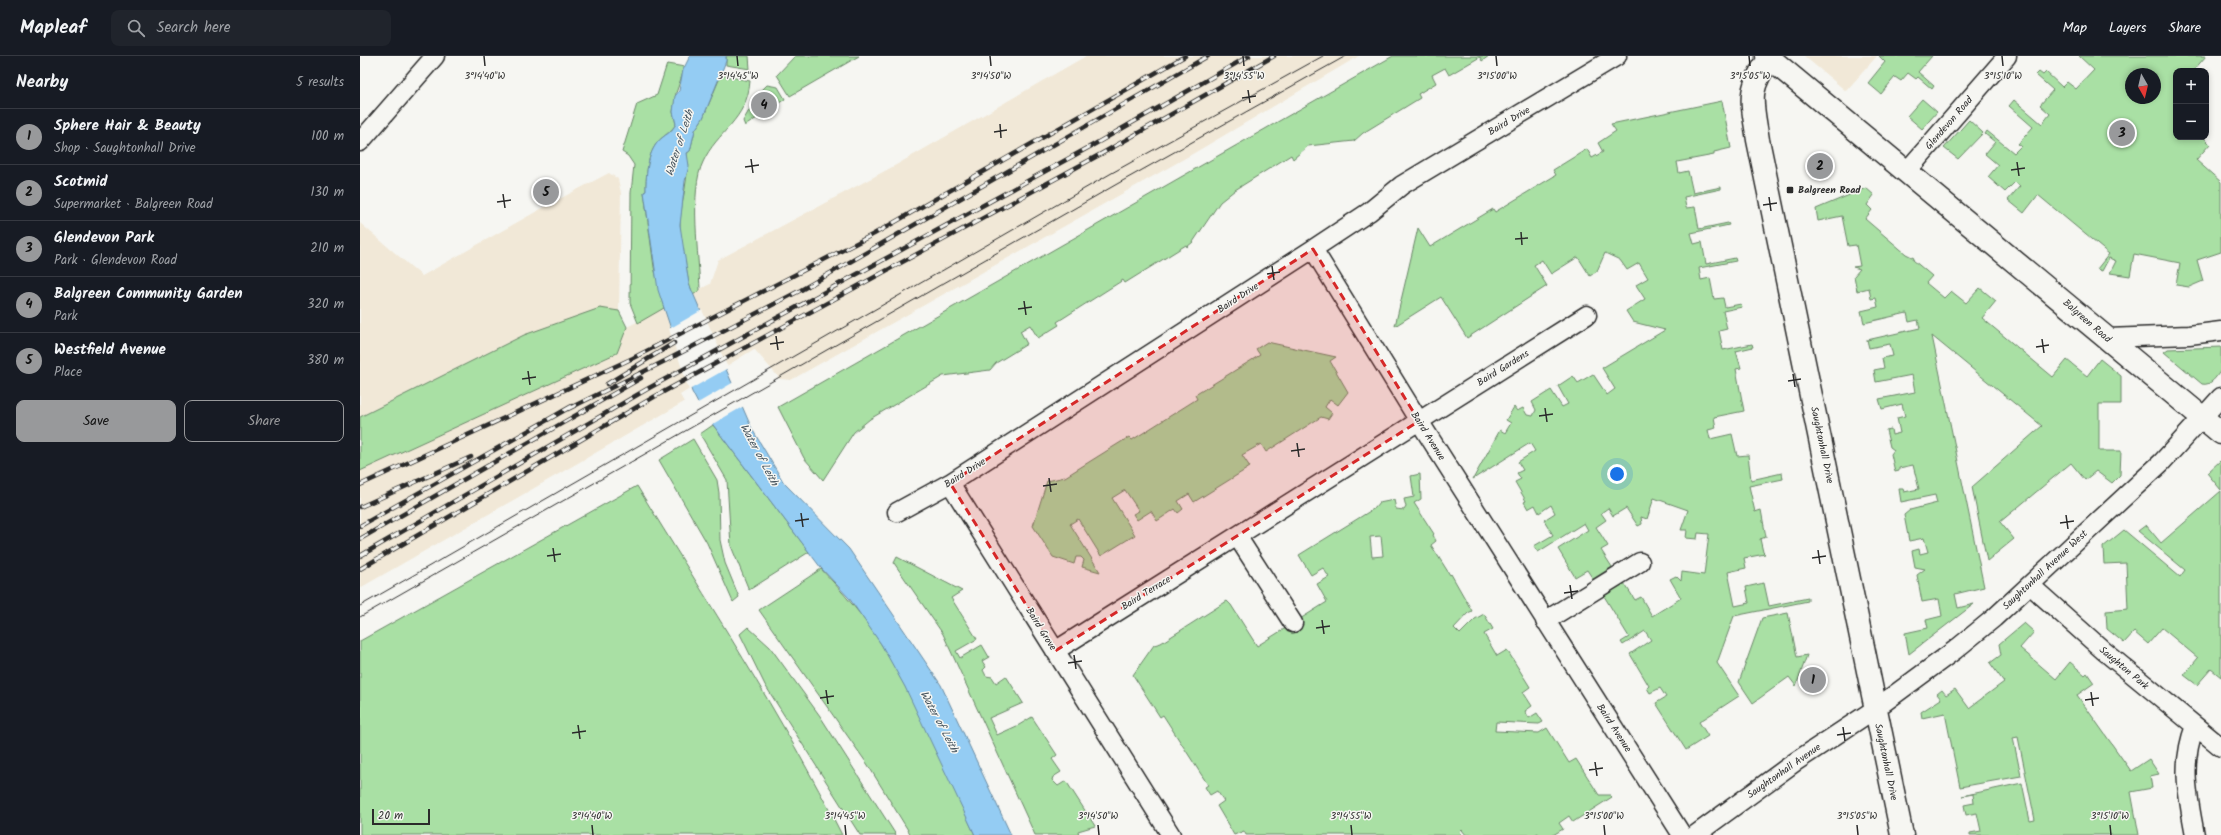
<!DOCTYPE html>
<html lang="en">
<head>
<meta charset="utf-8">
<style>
  :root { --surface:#171b24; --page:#20242c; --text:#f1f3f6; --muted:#9ea1a6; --line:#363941; --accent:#98999b }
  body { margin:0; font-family:Kalam,sans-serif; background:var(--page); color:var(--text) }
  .controls { position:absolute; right:12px; top:12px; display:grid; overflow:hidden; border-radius:8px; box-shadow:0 2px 6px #0003 }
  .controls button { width:36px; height:36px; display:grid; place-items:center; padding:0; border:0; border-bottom:1px solid var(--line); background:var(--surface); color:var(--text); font:20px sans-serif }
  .compass { position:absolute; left:1765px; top:12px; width:36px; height:36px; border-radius:50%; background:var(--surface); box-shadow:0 2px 6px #0003; rotate:172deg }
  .scale { position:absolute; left:12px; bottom:10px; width:58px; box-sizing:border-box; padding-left:4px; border:2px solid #2b2b2b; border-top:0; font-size:11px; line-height:14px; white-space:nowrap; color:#2b2b2b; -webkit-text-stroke:3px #f6f6f2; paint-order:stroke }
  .you { position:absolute; left:1257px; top:418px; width:14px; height:14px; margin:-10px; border:3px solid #fff; border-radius:50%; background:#1a73e8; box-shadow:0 0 0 6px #1a73e833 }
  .badge { display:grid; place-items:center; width:26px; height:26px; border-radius:50%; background:var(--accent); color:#111; font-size:13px; font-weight:700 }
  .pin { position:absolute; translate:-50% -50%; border:2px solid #fff; box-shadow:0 1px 4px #0006 }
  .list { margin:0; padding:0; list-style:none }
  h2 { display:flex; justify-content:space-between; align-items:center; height:52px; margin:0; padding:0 16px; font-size:17px }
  h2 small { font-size:13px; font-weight:400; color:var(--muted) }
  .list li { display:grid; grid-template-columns:26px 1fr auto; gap:12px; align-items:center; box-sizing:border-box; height:56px; padding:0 16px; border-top:1px solid var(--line) }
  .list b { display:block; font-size:15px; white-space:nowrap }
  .list p { margin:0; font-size:13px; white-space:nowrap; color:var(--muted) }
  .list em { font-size:13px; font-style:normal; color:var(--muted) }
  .actions { display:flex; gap:8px; padding:12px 16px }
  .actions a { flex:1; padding:9px 0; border:1px solid var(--accent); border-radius:8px; text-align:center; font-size:14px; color:var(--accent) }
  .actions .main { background:var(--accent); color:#111 }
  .icon { flex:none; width:22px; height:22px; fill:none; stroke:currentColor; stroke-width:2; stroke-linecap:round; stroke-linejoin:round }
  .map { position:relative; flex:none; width:1861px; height:779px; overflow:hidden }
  header { display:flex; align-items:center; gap:24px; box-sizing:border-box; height:56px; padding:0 20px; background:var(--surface); border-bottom:1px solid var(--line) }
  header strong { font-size:19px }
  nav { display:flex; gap:22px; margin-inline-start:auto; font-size:14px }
  .search { width:280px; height:36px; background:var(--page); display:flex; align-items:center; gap:10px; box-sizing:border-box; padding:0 14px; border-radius:8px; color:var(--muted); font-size:15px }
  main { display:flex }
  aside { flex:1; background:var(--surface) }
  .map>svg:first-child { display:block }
  .built { fill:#f1e8d7 }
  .green { fill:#a9e0a4; stroke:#6a8668; fill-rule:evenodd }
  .water { fill:#94ccf3; stroke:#6a8ca3 }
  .pier { fill:#f6f6f2 }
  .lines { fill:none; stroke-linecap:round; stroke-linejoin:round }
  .minor-casing { stroke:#2b2b2b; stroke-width:21 }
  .tertiary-casing { stroke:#2b2b2b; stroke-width:25 }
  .minor { stroke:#f6f6f2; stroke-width:18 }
  .tertiary { stroke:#f6f6f2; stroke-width:22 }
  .tram { stroke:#2b2b2b; stroke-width:1 }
  .rail-casing { stroke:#2b2b2b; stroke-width:4.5 }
  .rail { stroke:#f6f6f2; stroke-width:3; stroke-dasharray:9; stroke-linecap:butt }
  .marked { fill:#d62828; fill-opacity:0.2; stroke:#d62828; stroke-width:3; stroke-dasharray:8 5; stroke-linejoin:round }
  .ticks { fill:none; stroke:#2b2b2b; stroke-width:1.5 }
  .poi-dot { fill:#2b2b2b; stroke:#f6f6f2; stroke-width:1.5 }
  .labels { text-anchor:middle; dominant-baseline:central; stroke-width:3; stroke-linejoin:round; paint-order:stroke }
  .street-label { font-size:10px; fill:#2b2b2b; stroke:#f6f6f2 }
  .poi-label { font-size:10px; font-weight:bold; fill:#2b2b2b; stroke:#f6f6f2; text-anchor:start }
  .water-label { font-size:11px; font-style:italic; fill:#45535d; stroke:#f6f6f2 }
  .ticks-label { font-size:10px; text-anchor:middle; fill:#2b2b2b; stroke:#f6f6f2; stroke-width:3; stroke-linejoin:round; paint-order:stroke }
</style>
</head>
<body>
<header>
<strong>Mapleaf</strong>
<div class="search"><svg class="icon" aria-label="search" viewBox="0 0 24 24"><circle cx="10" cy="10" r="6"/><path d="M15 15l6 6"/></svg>Search here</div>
<nav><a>Map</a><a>Layers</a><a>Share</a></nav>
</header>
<main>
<aside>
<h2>Nearby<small>5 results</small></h2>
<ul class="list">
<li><span class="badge">1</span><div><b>Sphere Hair &amp; Beauty</b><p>Shop · Saughtonhall Drive</p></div><em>100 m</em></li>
<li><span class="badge">2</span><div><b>Scotmid</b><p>Supermarket · Balgreen Road</p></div><em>130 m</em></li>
<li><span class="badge">3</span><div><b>Glendevon Park</b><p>Park · Glendevon Road</p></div><em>210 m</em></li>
<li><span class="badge">4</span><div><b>Balgreen Community Garden</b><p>Park</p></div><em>320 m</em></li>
<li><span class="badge">5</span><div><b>Westfield Avenue</b><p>Place</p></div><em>380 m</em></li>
</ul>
<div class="actions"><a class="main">Save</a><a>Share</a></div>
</aside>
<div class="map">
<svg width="1861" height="779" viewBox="0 0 1861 779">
  <rect width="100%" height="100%" fill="#f6f6f2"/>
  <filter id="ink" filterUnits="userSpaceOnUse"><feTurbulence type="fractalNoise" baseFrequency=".025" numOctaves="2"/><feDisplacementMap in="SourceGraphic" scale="8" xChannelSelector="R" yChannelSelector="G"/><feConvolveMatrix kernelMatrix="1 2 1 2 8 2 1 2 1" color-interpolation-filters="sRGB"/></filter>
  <g filter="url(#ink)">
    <path class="built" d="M 726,0 L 999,0 L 829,100 L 431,324 L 420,323 L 394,293 L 320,339 L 324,346 L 0,532 L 0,415 L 257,297 L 267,271 L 350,228 L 358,204 L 536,109 Z
      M 1444,0 L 1517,0 L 1486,35 Z
      M 249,117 L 258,123 L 261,137 L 259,255 L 25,352 L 0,365 L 0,167 L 62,220 L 188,149 Z"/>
    <path class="green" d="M 366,0 L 389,0 L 390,13 L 366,9 Z
      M 435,0 L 499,0 L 430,40 L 417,19 Z
      M 1033,0 L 1129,0 L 1122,5 L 1120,1 L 1089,19 L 1085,12 L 1072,19 L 1076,27 L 1058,38 L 1060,42 L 1003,77 L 994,85 L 948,90 L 933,103 L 931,99 L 875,134 L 860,146 L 833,186 L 827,191 L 826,189 L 765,227 L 763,224 L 697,266 L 699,269 L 678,282 L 670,269 L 660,275 L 667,288 L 636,307 L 630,314 L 583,320 L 510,363 L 494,376 L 463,424 L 444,402 L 418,351 Z
      M 1519,0 L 1572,0 L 1558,16 L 1574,30 L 1572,33 L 1558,21 L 1556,23 L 1548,17 L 1541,25 L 1535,21 L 1521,38 L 1508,27 L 1525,6 Z
      M 1719,0 L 1846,0 L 1833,15 L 1816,15 L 1816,81 L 1843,81 L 1850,88 L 1836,104 L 1861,126 L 1861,196 L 1837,204 L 1843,225 L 1829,231 L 1816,229 L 1820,207 L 1774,198 L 1770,220 L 1750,217 L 1756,205 L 1749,202 L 1742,215 L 1737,213 L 1749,198 L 1678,139 L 1664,157 L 1648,144 L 1660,130 L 1655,126 L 1645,136 L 1628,121 L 1638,109 L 1625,98 L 1635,86 L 1625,78 L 1627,75 L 1654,97 L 1661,90 L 1658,88 L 1673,71 L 1649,50 L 1654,44 L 1682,68 L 1690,58 L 1680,49 L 1693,34 L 1676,19 L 1679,16 L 1683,19 L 1686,16 L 1702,31 L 1707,26 L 1716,33 L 1734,14 ZM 1771,18 L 1795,18 L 1795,42 L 1771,42 Z
      M 307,8 L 325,11 L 316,37 L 313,56 L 316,68 C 311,75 309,76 303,81 C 287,93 286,118 286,136 L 284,136 L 294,211 L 304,252 L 278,267 L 270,247 L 271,137 L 274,109 L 268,100 L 262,96 L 277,48 L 297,39 Z
      M 361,19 L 390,25 C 387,65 357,75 343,106 C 329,134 339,201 340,234 L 333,239 C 326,219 320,189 320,168 C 321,144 330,120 327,97 L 330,95 L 335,74 L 343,62 Z
      M 407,29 L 418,31 L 425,43 L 385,70 L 383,65 L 399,37 Z
      M 1562,43 L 1577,56 L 1562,73 L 1547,60 Z
      M 1362,45 L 1371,92 L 1354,96 L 1354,99 L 1317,106 L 1319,117 L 1328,115 L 1333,137 L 1361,131 L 1361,133 L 1324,141 L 1326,152 L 1335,151 L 1339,173 L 1368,167 L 1369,169 L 1331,177 L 1334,188 L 1342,186 L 1346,208 L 1375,202 L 1376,205 L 1339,212 L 1341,224 L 1350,222 L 1354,243 L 1363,242 L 1365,251 L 1381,248 L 1382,251 L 1363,255 L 1367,273 L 1359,275 L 1363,294 L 1392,288 L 1393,291 L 1376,295 L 1381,312 L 1376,313 L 1384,355 L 1354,361 L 1356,372 L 1348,374 L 1350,383 L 1372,378 L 1377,400 L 1388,399 L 1391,424 L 1422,417 L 1423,423 L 1389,430 L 1395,456 L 1401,454 L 1406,481 L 1400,483 L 1403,496 L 1405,498 L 1384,502 L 1386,512 L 1368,516 L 1375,550 L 1389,547 L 1386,531 L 1404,527 L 1409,550 L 1448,542 L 1448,545 L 1374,560 L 1357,607 L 1379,640 L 1339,666 L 1348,680 L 1326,694 L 1296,647 L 1306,641 L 1300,632 L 1290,637 L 1287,632 L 1289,630 L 1270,598 L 1291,584 L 1285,575 L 1263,589 L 1261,586 L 1269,581 L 1244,540 L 1264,527 L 1275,544 L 1281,541 L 1292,560 L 1321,542 L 1310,523 L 1316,520 L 1321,525 L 1322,516 L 1344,519 L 1349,478 L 1338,477 L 1337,483 L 1326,482 L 1327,474 L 1321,474 L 1328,454 L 1294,442 L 1287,463 L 1281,461 L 1282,468 L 1278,470 L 1266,452 L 1253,460 L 1248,452 L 1241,457 L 1246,464 L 1236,471 L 1248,490 L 1241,494 L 1252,511 L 1233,523 L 1227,514 L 1215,521 L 1198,493 L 1228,474 L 1224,467 L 1178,496 L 1174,490 L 1193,479 L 1184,464 L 1195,457 L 1191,449 L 1179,457 L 1175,449 L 1168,453 L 1164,446 L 1166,445 L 1155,426 L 1161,423 L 1157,417 L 1163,414 L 1158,406 L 1175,395 L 1170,387 L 1113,423 L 1140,374 L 1145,377 L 1151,367 L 1146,364 L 1154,351 L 1157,355 L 1163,352 L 1167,359 L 1173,360 L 1176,354 L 1172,346 L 1191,334 L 1202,351 L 1208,348 L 1198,330 L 1213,320 L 1218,327 L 1233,318 L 1247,339 L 1255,333 L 1242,312 L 1305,274 L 1273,266 L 1266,255 L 1285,243 L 1276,229 L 1288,222 L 1279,207 L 1267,214 L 1260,204 L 1245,197 L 1237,215 L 1230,220 L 1218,201 L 1191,218 L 1182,204 L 1174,209 L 1187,230 L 1107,282 L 1081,241 L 1035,270 L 1058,172 L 1070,191 L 1133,153 L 1135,156 L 1196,119 L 1193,114 L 1227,93 L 1232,102 L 1243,96 L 1238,87 L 1256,75 L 1251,68 Z
      M 1609,64 L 1623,77 L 1598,103 L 1584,92 Z
      M 1506,132 L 1514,139 L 1507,149 L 1512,154 L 1505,163 L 1546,198 L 1554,202 L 1553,204 L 1572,220 L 1566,227 L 1584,242 L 1591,235 L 1606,247 L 1620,232 L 1636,245 L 1622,262 L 1693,321 L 1707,304 L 1727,320 L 1740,303 L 1761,320 L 1761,348 L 1739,348 L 1739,395 L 1761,395 L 1760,419 L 1752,427 L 1736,415 L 1725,424 L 1711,407 L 1640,466 L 1654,483 L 1627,505 L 1612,431 L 1682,370 L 1572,280 L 1624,531 L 1595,538 L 1598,552 L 1614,548 L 1549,598 L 1545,577 L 1568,572 L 1566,564 L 1582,560 L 1579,543 L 1562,546 L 1557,519 L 1565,513 L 1555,511 L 1552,495 L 1559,493 L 1560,498 L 1568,496 L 1564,482 L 1549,485 L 1544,459 L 1550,454 L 1577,447 L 1575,439 L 1541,446 L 1539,433 L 1543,433 L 1544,436 L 1559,433 L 1553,409 L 1539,412 L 1539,415 L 1535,416 L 1531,398 L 1534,394 L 1530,391 L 1526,374 L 1531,373 L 1532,379 L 1540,377 L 1537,362 L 1545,360 L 1542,348 L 1522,353 L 1519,343 L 1555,336 L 1552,319 L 1516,326 L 1514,314 L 1524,312 L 1522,302 L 1533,300 L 1530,288 L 1509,292 L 1507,284 L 1560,272 L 1558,264 L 1549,266 L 1547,257 L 1504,267 L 1501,255 L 1518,251 L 1516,242 L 1511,243 L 1509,232 L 1497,235 L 1494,220 L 1500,213 L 1493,211 L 1500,210 L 1496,189 L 1488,190 L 1482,160 L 1458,165 L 1456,153 Z
      M 240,252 L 259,255 L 267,271 L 257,297 L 0,415 L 0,361 L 164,279 Z
      M 907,286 L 976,301 L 970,305 L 988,336 L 978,349 L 970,343 L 965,351 L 972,357 L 968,363 L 961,361 L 906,396 L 901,388 L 882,399 L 890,411 L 834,446 L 829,438 L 818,445 L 823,453 L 818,457 L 815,453 L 797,465 L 791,455 L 777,464 L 773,458 L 779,455 L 765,434 L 752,442 L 775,479 L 741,500 L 718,463 L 710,468 L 740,516 L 722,511 L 724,504 L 721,501 L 716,501 L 714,508 L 693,501 L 673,470 L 687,425 L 705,421 L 769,381 L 772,384 L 837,343 L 835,339 L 900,299 L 896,293 Z
      M 1861,291 L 1861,314 C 1856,321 1851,330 1842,328 L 1804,296 L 1808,293 Z
      M 353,369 L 449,496 L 389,534 L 371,490 L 367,424 L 340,378 Z
      M 333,383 L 357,424 L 359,437 L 360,484 L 365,507 L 379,541 L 373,546 L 347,487 L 299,404 Z
      M 1860,405 L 1861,406 L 1861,434 L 1847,417 Z
      M 1060,418 L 1061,443 L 1054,447 L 1074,478 L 1073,479 L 1076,485 L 1071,489 L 1090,519 L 1091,518 L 1112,555 L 1108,557 L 1094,572 L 1100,578 L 1115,563 L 1124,558 L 1133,573 L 1124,578 L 1137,600 L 1147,594 L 1170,631 L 1163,636 L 1172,650 L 1165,655 L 1169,662 L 1177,657 L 1183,666 L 1179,668 L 1136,666 L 1135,675 L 1179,677 L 1187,672 L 1209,707 L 1216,703 L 1239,739 L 1250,739 L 1252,741 L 1213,766 L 1209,760 L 1199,767 L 1203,773 L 1193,779 L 1179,779 L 1178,777 L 1174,779 L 1106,779 L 1102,774 L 1100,776 L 1102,779 L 886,779 L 884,775 L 874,779 L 857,750 L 864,745 L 857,735 L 850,739 L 845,731 L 848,729 L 803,659 L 800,661 L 773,619 L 794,589 L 801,587 L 867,545 L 871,549 L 897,590 L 967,546 L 957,528 L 969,521 L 963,512 L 951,519 L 939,499 L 1015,452 L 1019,447 L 1034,444 L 1036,453 L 1044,454 L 1046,451 L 1044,443 L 1054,441 L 1051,420 ZM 1021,480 L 1023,500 L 1012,501 L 1010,481 Z
      M 277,430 C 347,544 422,660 482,779 L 0,779 L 0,585 Z
      M 1861,435 L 1861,621 L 1851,613 L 1837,629 L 1824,619 L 1838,602 L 1802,572 L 1788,588 L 1774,576 L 1764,587 L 1747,573 L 1746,555 L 1768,553 L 1766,507 L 1744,508 L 1743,491 L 1764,474 L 1820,521 L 1825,514 L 1778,475 L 1786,469 L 1801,487 Z
      M 537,501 L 602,535 L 591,542 L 617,583 L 596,595 L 600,602 L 622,589 L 629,601 L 622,605 L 626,611 L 623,614 L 626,620 L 632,621 L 636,627 L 646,620 L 663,647 L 629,662 L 637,679 L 659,669 L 672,661 L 697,699 L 692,703 L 701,716 L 693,721 L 692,724 L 698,730 L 706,725 L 735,770 L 718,775 L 719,779 L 675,779 L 583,578 L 534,507 Z
      M 461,513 C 483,536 504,561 521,588 C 558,648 586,715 615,779 L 551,779 L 508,709 L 399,554 Z
      M 1428,557 L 1437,601 L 1447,599 L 1436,630 L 1429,621 L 1393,647 L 1379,626 L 1402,562 Z
      M 1664,567 L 1674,576 L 1660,592 L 1696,623 L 1710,606 L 1725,619 L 1727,617 L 1734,627 L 1717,639 L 1771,715 L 1789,703 L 1799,718 L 1790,720 L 1792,732 L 1771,736 L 1779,779 L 1610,779 L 1610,777 L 1621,775 L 1617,757 L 1606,759 L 1604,749 L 1614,747 L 1613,738 L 1602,740 L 1662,727 L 1670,765 L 1675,764 L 1658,681 L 1653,682 L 1661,720 L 1600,731 L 1585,657 L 1562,662 L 1561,656 L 1581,643 L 1577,638 L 1582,634 L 1586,639 L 1595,633 L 1609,652 L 1644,626 L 1630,607 L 1641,599 L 1639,588 Z
      M 388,571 L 410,591 L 460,660 L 536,779 L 500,779 L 405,629 L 380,578 Z"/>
    <path class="water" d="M 330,0 L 366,0 L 366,5 L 343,62 L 335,74 L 330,95 L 327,97 L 329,110 L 325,125 L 320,169 L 329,228 L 392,373 L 424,427 L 489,493 L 581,629 L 651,779 L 615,779 L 545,631 L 521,588 L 489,542 L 461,512 L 341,353 L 332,336 L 298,234 L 284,136 L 286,135 C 286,118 287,93 303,81 C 310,76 311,76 316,68 L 313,56 L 315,40 L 319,35 L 323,14 Z"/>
    <path class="pier" d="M 342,254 L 368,312 L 329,334 L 309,273 Z
      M 374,326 L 384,350 L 351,369 L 336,348 Z"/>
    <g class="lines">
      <g class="minor-casing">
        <path id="minor" d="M 0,86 L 75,0
          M 1547,115 L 1647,0
          M 953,193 L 1059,365 L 1322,779
          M 1747,282 L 1829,279 L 1861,275
          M 590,427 L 811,779
          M 537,456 L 590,427 L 953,193 L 1009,156 L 1042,129 L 1257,0
          M 877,480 L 933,567
          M 1670,529 L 1744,595 L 1861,691
          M 1185,565 L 1280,506
          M 695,595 L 1227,259
          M 1335,779 L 1435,706 L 1515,653 L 1595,594 L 1634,562 L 1802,406 L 1861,341
          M 1835,779 C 1828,740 1820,709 1835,670"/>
      </g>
      <g class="tertiary-casing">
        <path id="tertiary" d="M 1407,0 L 1861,377
          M 1410,2 C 1386,35 1392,45 1398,84 L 1542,779"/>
      </g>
      <use href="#minor" class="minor"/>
      <use href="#tertiary" class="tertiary"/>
      <path class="tram" d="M 0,550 L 750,118 L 963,0
        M 0,561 L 757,128 L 986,0"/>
      <g class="rail-casing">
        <path id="rail" d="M 247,328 L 314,287
          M 208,353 L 305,305 L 441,234 L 848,0
          M 0,429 L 273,302 L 514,178 L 825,0
          M 0,451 L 111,401
          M 0,470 L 212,350
          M 0,483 L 281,322
          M 0,500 L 289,332 L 735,88 L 889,0
          M 0,513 L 294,341 L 741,98 L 914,0"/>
      </g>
      <use href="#rail" class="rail"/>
    </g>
  </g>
  <path class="marked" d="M 953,193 L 1059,365 L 695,595 L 590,427 Z"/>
  <path class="ticks" d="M 124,0 L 125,10M 377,0 L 378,10M 630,0 L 631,10M 883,0 L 884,10M 1136,0 L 1137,10M 1389,0 L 1390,10M 1642,0 L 1643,10M 888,34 L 890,47M 882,42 L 896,40M 640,68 L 641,82M 634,76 L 647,74M 391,103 L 393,117M 1657,106 L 1659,120M 385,111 L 399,109M 1651,114 L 1665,112M 143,138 L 145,152M 1409,141 L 1411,155M 137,146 L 151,144M 1403,149 L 1417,147M 1161,176 L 1162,189M 1155,183 L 1168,182M 912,210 L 914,224M 907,218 L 920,216M 664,245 L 666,259M 658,253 L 672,251M 416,280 L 418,294M 1682,283 L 1684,297M 410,288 L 424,286M 1676,291 L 1689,289M 168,315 L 170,329M 1433,318 L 1435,331M 162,323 L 176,321M 1428,325 L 1441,323M 1185,352 L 1187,366M 1179,360 L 1193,358M 937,387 L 939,401M 931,395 L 945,393M 689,422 L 691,436M 683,430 L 697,428M 441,457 L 443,471M 1706,459 L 1708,473M 435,465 L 449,463M 1700,467 L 1714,465M 193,492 L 195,506M 1458,494 L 1460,508M 187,500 L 201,498M 1452,502 L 1466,500M 1210,529 L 1212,543M 1204,537 L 1218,535M 962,564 L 964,578M 956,572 L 970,570M 714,599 L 716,613M 708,607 L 722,605M 466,634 L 468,648M 1731,636 L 1733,650M 460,642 L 474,640M 1725,644 L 1739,642M 218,669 L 220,683M 1483,671 L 1485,685M 212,677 L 226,675M 1477,679 L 1491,677M 1235,706 L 1237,720M 1229,714 L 1243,712M 232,769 L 233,779M 485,769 L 486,779M 738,769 L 739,779M 991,769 L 992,779M 1244,769 L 1245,779M 1497,769 L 1498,779M 1750,769 L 1751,779"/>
  <rect class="poi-dot" x="1426" y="130" width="8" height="8" rx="2"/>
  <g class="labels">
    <g class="street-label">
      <text transform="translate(1149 65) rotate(-31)">Baird Drive</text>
      <text transform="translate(1589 67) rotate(-49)">Glendevon Road</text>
      <text transform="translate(878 242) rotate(-33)">Baird Drive</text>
      <text transform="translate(1727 265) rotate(41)">Balgreen Road</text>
      <text transform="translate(1143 312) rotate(-32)">Baird Gardens</text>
      <text transform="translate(1068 380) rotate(58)">Baird Avenue</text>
      <text transform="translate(1462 389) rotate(78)">Saughtonhall Drive</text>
      <text transform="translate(605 417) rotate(-32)">Baird Drive</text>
      <text transform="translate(1685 514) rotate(-43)">Saughtonhall Avenue West</text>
      <text transform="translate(786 537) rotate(-32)">Baird Terrace</text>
      <text transform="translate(681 573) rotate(58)">Baird Grove</text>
      <text transform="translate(1764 612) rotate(40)">Saughton Park</text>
      <text transform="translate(1254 672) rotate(57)">Baird Avenue</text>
      <text transform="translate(1526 706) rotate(78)">Saughtonhall Drive</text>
      <text transform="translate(1424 715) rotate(-35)">Saughtonhall Avenue</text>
    </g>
    <g class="poi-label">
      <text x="1438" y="134">Balgreen Road</text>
    </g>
    <g class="water-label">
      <text transform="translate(320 87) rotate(-72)">Water of Leith</text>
      <text transform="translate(399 399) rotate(62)">Water of Leith</text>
      <text transform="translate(579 666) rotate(62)">Water of Leith</text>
    </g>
  </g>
  <g class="ticks-label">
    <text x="125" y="23">3°14'40"W</text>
    <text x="378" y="23">3°14'45"W</text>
    <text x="631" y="23">3°14'50"W</text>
    <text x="884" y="23">3°14'55"W</text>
    <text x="1137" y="23">3°15'00"W</text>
    <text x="1390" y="23">3°15'05"W</text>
    <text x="1643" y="23">3°15'10"W</text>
    <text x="232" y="763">3°14'40"W</text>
    <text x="485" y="763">3°14'45"W</text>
    <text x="738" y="763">3°14'50"W</text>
    <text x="991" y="763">3°14'55"W</text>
    <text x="1244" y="763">3°15'00"W</text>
    <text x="1497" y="763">3°15'05"W</text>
    <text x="1750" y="763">3°15'10"W</text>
  </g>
</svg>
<div class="controls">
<button>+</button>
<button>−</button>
</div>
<svg class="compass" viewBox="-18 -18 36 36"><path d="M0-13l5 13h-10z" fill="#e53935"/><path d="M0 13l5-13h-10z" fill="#9ea1a6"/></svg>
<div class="scale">20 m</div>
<div class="you"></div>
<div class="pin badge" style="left:1453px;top:624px">1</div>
<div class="pin badge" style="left:1460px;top:110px">2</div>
<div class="pin badge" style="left:1762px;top:77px">3</div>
<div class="pin badge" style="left:404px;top:49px">4</div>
<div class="pin badge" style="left:186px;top:136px">5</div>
</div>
</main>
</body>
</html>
